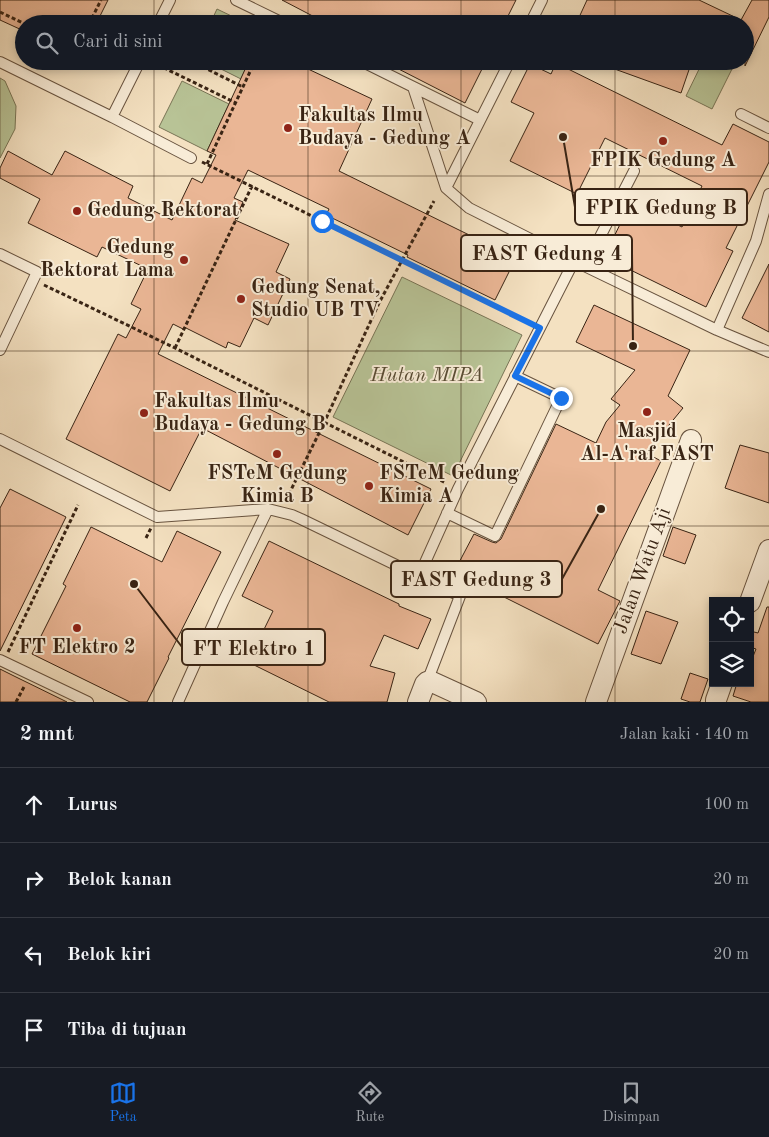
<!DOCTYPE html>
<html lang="id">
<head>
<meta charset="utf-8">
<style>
  :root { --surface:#171b24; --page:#242831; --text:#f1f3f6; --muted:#9ea1a6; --line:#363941; --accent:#1a73e8 }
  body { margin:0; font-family:"Old Standard TT",serif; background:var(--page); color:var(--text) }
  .controls { position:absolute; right:15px; bottom:15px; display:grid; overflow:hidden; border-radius:0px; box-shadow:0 2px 8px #0003 }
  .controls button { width:45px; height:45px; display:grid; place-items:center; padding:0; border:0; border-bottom:1px solid var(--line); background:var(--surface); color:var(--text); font:25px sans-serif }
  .stop { position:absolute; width:15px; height:15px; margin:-11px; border:4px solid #1a73e8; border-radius:50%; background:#fff }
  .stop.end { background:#1a73e8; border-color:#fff; box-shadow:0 1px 5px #0008 }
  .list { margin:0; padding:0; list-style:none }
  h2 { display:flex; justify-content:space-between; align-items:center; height:65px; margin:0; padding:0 20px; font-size:21px }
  h2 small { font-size:16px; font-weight:400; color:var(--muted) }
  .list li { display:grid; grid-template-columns:32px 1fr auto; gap:15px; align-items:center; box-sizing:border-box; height:75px; padding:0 20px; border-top:1px solid var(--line) }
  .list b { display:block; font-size:19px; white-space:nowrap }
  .list em { font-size:16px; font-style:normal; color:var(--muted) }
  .icon { flex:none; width:28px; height:28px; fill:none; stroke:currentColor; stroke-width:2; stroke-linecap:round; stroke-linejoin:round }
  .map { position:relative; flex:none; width:769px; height:702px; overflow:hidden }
  .search { position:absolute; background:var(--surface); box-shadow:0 2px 8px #0003; left:15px; right:15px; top:15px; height:55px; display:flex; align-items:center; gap:12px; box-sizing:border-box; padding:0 18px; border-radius:28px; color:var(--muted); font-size:19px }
  .sheet { height:365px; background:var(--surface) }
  nav { display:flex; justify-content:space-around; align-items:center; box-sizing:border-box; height:70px; border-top:1px solid var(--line); background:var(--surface); font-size:14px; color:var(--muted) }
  nav a { display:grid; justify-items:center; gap:2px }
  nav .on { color:var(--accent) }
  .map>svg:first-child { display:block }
  .green { fill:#b8c396; stroke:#787455 }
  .building { fill:#eab695; stroke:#392414 }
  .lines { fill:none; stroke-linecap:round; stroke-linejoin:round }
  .lane-casing { stroke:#68533f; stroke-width:12 }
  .street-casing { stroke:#68533f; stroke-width:22 }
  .path { stroke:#392414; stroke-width:3; stroke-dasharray:4 2.5; stroke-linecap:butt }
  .lane { stroke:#f8ecd7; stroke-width:10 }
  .street { stroke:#f8ecd7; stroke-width:20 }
  .route { stroke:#1a73e8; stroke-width:6 }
  .grid { fill:none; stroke:#392414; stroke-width:1; stroke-opacity:0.55 }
  .poi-dot { fill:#8f2418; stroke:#f8ecd7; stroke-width:2 }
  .labels { text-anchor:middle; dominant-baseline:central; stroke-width:4; stroke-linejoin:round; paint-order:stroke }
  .poi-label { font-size:20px; font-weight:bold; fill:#392414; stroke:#f8ecd7; text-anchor:start }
  .park-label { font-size:20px; font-style:italic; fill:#594c34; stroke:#f8ecd7 }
  .street-label { font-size:20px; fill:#392414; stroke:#f8ecd7 }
  .leader { fill:none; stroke:#392414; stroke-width:2 }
  .callout-dot { fill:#392414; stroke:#f8ecd7; stroke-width:2 }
  .callout { fill:#f8ecd7; stroke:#392414; stroke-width:2 }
  .callout-label { font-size:21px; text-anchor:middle; font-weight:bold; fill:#392414 }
</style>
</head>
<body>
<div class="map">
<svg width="769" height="702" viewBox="0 0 769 702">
  <rect width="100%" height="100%" fill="#f4e1c1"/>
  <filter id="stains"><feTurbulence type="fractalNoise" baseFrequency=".004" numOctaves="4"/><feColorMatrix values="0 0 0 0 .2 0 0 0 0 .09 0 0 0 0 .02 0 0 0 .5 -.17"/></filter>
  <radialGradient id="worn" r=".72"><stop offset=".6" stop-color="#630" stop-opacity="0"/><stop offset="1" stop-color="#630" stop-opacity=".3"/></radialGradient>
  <path class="green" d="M 217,9 L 248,24 L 210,24 Z
    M 205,61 L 249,61 L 241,79 Z
    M 703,61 L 727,61 L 734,65 L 712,109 L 686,96 Z
    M 0,78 L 5,81 L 16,106 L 15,129 L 0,158 Z
    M 182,81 L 229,104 L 207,151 L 159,127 Z
    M 402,277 L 522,335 L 453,476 L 333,417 Z"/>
  <path class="building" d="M 0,0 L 108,0 L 96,24 L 24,24 L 24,31 L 0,20 Z
    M 282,0 L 516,0 L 504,24 L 328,24 Z
    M 587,0 L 699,0 L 741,20 L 752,0 L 769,0 L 769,17 L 745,66 L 745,24 L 576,24 Z
    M 249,61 L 291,61 L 372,99 L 339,171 L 516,258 L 495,300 L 407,257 L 408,255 L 326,215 L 329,209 L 248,170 L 234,198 L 243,202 L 235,220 L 289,244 L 276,272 L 290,279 L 268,325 L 254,318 L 240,347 L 228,342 L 226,348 L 184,327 L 183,329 L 173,324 L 158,354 L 431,489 L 408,535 L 202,428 L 170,491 L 66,439 L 118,334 L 126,338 L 141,309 L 131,304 L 148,269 L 102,247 L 97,257 L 28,223 L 40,199 L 0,178 L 0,168 L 8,151 L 52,175 L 65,151 L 133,186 L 128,198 L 172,220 L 192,178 L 202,183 L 216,155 L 207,151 Z
    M 383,61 L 486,61 L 465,103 Z
    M 598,61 L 692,61 L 681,93 L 598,63 Z
    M 556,63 L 722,145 L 733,124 L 769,142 L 769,162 L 726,248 L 733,251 L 706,307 L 604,257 L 631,202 L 682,227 L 702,186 L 605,138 L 577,194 L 510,161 L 534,113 L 511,102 L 530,64 L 551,74 Z
    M 769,264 L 769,332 L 742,318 Z
    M 594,305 L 690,350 L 668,396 L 683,408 L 646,453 L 661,461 L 598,590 L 620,601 L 598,644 L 454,572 L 474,534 L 492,542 L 496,543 L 501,539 L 556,424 L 596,443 L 606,422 L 620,405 L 611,399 L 635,370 L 576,342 Z
    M 740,445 L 769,453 L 769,503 L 725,488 Z
    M 10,489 L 66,517 L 0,651 L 0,508 Z
    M 91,527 L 162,562 L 177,531 L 221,552 L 168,657 L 169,658 L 147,702 L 130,702 L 32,654 L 66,586 L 63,584 Z
    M 673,527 L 696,535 L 685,564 L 663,556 Z
    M 269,541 L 399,604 L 399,606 L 431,619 L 418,649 L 384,635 L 370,666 L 395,673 L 387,702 L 329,702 L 248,662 L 273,611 L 242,596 Z
    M 767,607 L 769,607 L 769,702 L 751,702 L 733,696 L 737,683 L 750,683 L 750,664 L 756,649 L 750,647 L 750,631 L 758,633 Z
    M 646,611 L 678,622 L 661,664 L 631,654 Z
    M 0,669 L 16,677 L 67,702 L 0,702 Z
    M 690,673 L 708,679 L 700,702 L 690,702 L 681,699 Z"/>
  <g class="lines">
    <g class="lane-casing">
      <path id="lane" d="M 236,0 L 285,24
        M 158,24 L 170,0
        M 530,24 L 542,0
        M 361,61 L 480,120
        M 0,62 L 112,117 L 140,61
        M 413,87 L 446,188 L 469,208 L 574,261 L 717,330 L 769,352
        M 741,114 L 769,128
        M 112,117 L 191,158
        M 446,188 L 510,61
        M 0,254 L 37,272 L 0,350
        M 585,266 L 634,171
        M 717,330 L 756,241 L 769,194
        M 0,439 L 157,517 L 268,509 L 292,515 L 301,519 L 460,596 L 427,682
        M 447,513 L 495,536 L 561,398 L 515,376
        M 419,576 L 458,489 L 574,261
        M 0,660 L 88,702
        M 178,702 L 223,602 L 268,509"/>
    </g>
    <g class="street-casing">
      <path id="street" d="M 750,602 L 769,550
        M 418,702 L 425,684 L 427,682 L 430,681 L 476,702
        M 596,702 L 691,440
        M 716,702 L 716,700 L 722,683"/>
    </g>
    <path class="path" d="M 0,12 L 25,24
      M 89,24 L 101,0
      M 191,61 L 243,87
      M 152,62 L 236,103
      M 202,162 L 528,322
      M 207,164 L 255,61
      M 44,285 L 175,348 L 446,483
      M 175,348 L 252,186
      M 286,500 L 324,423 L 379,303 L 434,201
      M 146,538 L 151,528
      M 8,652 L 78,505
      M 16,702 L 25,685"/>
    <use href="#lane" class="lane"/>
    <use href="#street" class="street"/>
  </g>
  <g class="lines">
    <path class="route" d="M 322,221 L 540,328 L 515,376 L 561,398"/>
  </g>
  <path class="grid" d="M 154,0 L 154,24M 308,0 L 308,24M 461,0 L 461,24M 615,0 L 615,24M 154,61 L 154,702M 308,61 L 308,702M 461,61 L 461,702M 615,61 L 615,702M 0,176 L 769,176M 0,351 L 769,351M 0,526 L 769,526"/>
  <g class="poi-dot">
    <circle cx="288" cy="128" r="5"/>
    <circle cx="663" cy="141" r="5"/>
    <circle cx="77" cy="211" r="5"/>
    <circle cx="184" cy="260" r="5"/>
    <circle cx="241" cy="299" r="5"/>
    <circle cx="647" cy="412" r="5"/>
    <circle cx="144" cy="413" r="5"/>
    <circle cx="277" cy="454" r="5"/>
    <circle cx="369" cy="486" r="5"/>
    <circle cx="77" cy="628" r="5"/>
  </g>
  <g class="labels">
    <g class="poi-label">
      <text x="298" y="116">Fakultas Ilmu<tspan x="298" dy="23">Budaya - Gedung A</tspan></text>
      <text x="663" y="161" text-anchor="middle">FPIK Gedung A</text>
      <text x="87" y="211">Gedung Rektorat</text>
      <text x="174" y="248" text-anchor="end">Gedung<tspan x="174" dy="23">Rektorat Lama</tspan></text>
      <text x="251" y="288">Gedung Senat,<tspan x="251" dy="23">Studio UB TV</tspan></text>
      <text x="154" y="402">Fakultas Ilmu<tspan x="154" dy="23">Budaya - Gedung B</tspan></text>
      <text x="647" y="432" text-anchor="middle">Masjid<tspan x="647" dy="23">Al-A'raf FAST</tspan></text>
      <text x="277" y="474" text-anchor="middle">FSTeM Gedung<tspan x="277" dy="23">Kimia B</tspan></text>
      <text x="379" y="474">FSTeM Gedung<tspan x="379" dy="23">Kimia A</tspan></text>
      <text x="77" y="648" text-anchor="middle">FT Elektro 2</text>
    </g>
    <g class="park-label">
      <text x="427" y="376">Hutan MIPA</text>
    </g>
    <g class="street-label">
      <text transform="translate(643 571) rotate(-70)">Jalan Watu Aji</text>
    </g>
  </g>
  <path class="leader" d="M563 137L575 207M633 346L632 253M601 509L562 579M134 584L182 647"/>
  <g class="callout-dot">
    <circle cx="563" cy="137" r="5"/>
    <circle cx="633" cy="346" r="5"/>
    <circle cx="601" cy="509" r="5"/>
    <circle cx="134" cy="584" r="5"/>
  </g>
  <g class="callout">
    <rect x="575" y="189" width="172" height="36" rx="5"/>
    <rect x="461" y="235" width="171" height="36" rx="5"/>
    <rect x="391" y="561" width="171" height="36" rx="5"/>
    <rect x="182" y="629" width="143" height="36" rx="5"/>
  </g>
  <g class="callout-label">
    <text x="661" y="214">FPIK Gedung B</text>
    <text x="547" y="260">FAST Gedung 4</text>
    <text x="476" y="586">FAST Gedung 3</text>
    <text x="254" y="655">FT Elektro 1</text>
  </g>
  <rect width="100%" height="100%" filter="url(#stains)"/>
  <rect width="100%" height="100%" fill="url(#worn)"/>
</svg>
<div class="controls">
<button><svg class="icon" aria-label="locate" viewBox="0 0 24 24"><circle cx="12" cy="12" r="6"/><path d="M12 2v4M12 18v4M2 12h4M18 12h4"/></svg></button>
<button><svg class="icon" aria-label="layers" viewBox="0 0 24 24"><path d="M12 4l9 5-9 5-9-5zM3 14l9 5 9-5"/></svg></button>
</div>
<div class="stop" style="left:322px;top:221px"></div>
<div class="stop end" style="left:561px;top:398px"></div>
<div class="search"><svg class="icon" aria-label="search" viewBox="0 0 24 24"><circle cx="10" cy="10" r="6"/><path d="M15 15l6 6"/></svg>Cari di sini</div>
</div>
<section class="sheet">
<h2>2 mnt<small>Jalan kaki · 140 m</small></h2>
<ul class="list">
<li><svg class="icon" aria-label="ahead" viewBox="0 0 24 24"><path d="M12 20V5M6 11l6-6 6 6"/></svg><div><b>Lurus</b></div><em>100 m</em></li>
<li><svg class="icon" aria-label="right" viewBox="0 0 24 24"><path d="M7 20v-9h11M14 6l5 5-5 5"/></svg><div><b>Belok kanan</b></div><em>20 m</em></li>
<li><svg class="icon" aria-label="left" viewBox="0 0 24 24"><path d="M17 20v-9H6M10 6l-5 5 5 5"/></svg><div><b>Belok kiri</b></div><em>20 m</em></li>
<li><svg class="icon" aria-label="arrive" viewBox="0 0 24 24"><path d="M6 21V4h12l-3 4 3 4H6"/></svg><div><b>Tiba di tujuan</b></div></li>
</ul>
</section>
<nav>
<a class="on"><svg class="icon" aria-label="map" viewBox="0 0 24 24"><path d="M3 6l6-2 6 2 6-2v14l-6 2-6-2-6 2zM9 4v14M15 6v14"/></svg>Peta</a>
<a><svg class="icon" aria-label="directions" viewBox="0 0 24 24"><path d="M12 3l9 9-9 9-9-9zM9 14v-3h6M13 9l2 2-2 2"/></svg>Rute</a>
<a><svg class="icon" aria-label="saved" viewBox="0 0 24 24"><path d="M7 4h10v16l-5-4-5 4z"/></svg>Disimpan</a>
</nav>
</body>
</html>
